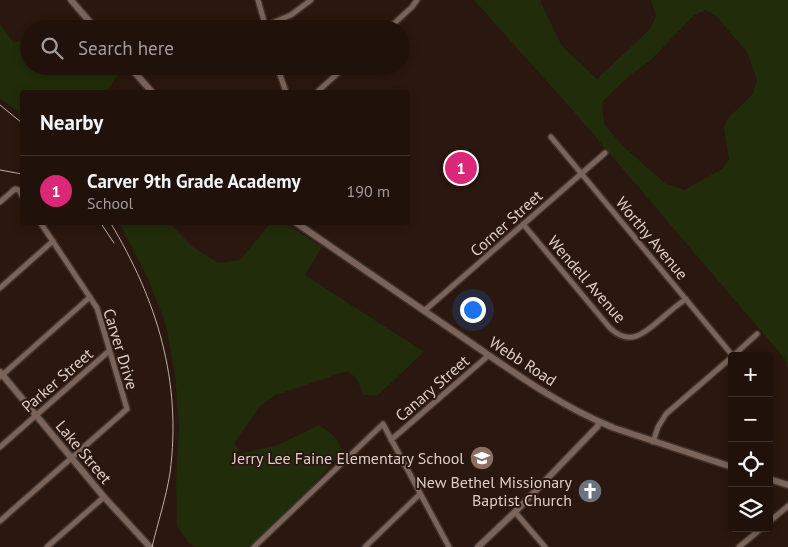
<!DOCTYPE html>
<html lang="en">
<head>
<meta charset="utf-8">
<style>
  :root { --surface:#20110b; --page:#2d1f19; --text:#f1f3f6; --muted:#a29d9d; --line:#3d312c; --accent:#db2777 }
  body { margin:0; font-family:"PT Sans",sans-serif; background:var(--page); color:var(--text) }
  .controls { position:absolute; right:15px; bottom:15px; display:grid; overflow:hidden; border-radius:5px; box-shadow:0 2px 8px #0003 }
  .controls button { width:45px; height:45px; display:grid; place-items:center; padding:0; border:0; border-bottom:1px solid var(--line); background:var(--surface); color:var(--text); font:25px sans-serif }
  .you { position:absolute; left:472px; top:309px; width:18px; height:18px; margin:-12px; border:4px solid #fff; border-radius:50%; background:#1a73e8; box-shadow:0 0 0 8px #1a73e833 }
  .badge { display:grid; place-items:center; width:32px; height:32px; border-radius:50%; background:var(--accent); color:#fff; font-size:16px; font-weight:700 }
  .pin { position:absolute; translate:-50% -50%; border:2px solid #fff; box-shadow:0 1px 5px #0006 }
  .list { margin:0; padding:0; list-style:none }
  h2 { display:flex; justify-content:space-between; align-items:center; height:65px; margin:0; padding:0 20px; font-size:21px }
  h2 small { font-size:16px; font-weight:400; color:var(--muted) }
  .list li { display:grid; grid-template-columns:32px 1fr auto; gap:15px; align-items:center; box-sizing:border-box; height:70px; padding:0 20px; border-top:1px solid var(--line) }
  .list b { display:block; font-size:19px; white-space:nowrap }
  .list p { margin:0; font-size:16px; white-space:nowrap; color:var(--muted) }
  .list em { font-size:16px; font-style:normal; color:var(--muted) }
  .icon { flex:none; width:28px; height:28px; fill:none; stroke:currentColor; stroke-width:2; stroke-linecap:round; stroke-linejoin:round }
  .map { position:relative; flex:none; width:788px; height:547px; overflow:hidden }
  .search { position:absolute; background:var(--surface); box-shadow:0 2px 8px #0003; left:20px; top:20px; width:390px; height:55px; display:flex; align-items:center; gap:12px; box-sizing:border-box; padding:0 18px; border-radius:28px; color:var(--muted); font-size:19px }
  .panel { position:absolute; background:var(--surface); box-shadow:0 2px 8px #0003; left:20px; top:90px; width:390px; height:135px; border-radius:5px }
  .map>svg:first-child { display:block }
  .green { fill:#212c0a; fill-rule:evenodd }
  .lines { fill:none; stroke-linecap:round; stroke-linejoin:round }
  .minor-casing { stroke:#3e302c; stroke-width:8 }
  .tertiary-casing { stroke:#3e302c; stroke-width:9 }
  .minor { stroke:#7a6359; stroke-width:5 }
  .tertiary { stroke:#7a6359; stroke-width:6 }
  .rail { stroke:#beafaa; stroke-width:1 }
  .labels { text-anchor:middle; dominant-baseline:central; stroke-width:4; stroke-linejoin:round; paint-order:stroke }
  .street-label { font-size:16px; fill:#dccec9; stroke:#2a170f }
  .poi-label { font-size:16px; fill:#dccec9; stroke:#2a170f; text-anchor:end }
</style>
</head>
<body>
<div class="map">
<svg width="788" height="547" viewBox="0 0 788 547">
  <rect width="100%" height="100%" fill="#2a170f"/>
  <path class="green" d="M 474,0 L 542,0 L 541,3 L 562,46 L 597,79 L 650,29 L 656,16 L 651,0 L 788,0 L 788,369 L 785,359 L 576,114 ZM 705,10 L 716,16 L 747,52 L 757,80 L 753,94 L 729,117 L 724,127 L 729,160 L 722,169 L 684,190 L 666,184 L 624,147 L 604,124 L 602,102 L 629,76 L 651,60 L 693,16 Z
    M 0,25 L 14,43 L 29,37 L 29,66 L 115,66 L 120,72 L 106,92 L 22,92 L 22,115 L 0,98 Z
    M 121,222 L 173,223 L 171,225 L 193,247 L 218,263 L 240,260 L 271,223 L 285,223 L 322,247 L 305,275 L 424,352 L 377,396 L 364,395 L 356,378 L 347,371 L 276,395 L 260,406 L 235,442 L 239,454 L 278,445 L 319,425 C 327,431 341,438 340,450 C 339,465 264,532 249,547 L 195,547 L 189,543 L 177,526 L 176,481 L 179,426 L 175,375 L 166,325 L 148,279 L 120,224 Z"/>
  <g class="lines">
    <g class="minor-casing">
      <path id="minor" d="M 258,0 L 266,28
        M 265,26 L 291,15 L 311,0
        M 388,29 L 412,7 L 417,0
        M 277,66 L 286,92
        M 317,92 L 346,66
        M 551,137 L 733,356
        M 0,202 L 15,189 L 19,190 L 22,196
        M 523,224 L 610,328 C 630,347 645,333 661,319 C 669,312 677,305 686,299
        M 0,288 L 53,241
        M 424,311 L 605,153
        M 733,356 L 757,334
        M 0,377 L 90,297
        M 391,440 L 489,355
        M 653,442 L 658,427 L 666,414 L 732,357
        M 0,447 L 109,351
        M 515,512 L 545,547
        M 0,521 L 127,409 L 97,308 L 40,222
        M 769,522 L 788,506
        M 47,547 L 104,497
        M 254,547 L 383,424 L 449,547
        M 365,547 L 420,494
        M 739,547 L 762,528"/>
    </g>
    <g class="tertiary-casing">
      <path id="tertiary" d="M 71,0 L 96,29
        M 129,66 L 152,92
        M 295,222 C 354,262 412,303 471,343 C 516,374 562,407 614,428 L 732,467
        M 0,372 L 104,497 L 150,547
        M 769,479 L 788,485
        M 478,547 L 515,512 L 597,427 L 600,422"/>
    </g>
    <use href="#minor" class="minor"/>
    <use href="#tertiary" class="tertiary"/>
    <path class="rail" d="M 0,105 L 22,123
      M 0,170 L 22,174
      M 100,222 L 114,243
      M 110,222 C 157,300 182,381 170,473 C 166,498 158,522 152,547"/>
  </g>
  <defs>
    <g id="school-disc" transform="scale(1.25)"><circle r="9.5" fill="#8d6e63" stroke="#2a170f"/><path d="M0-5L7-2L0 1L-7-2ZM-4 1L0 2.5L4 1V4Q0 6-4 4Z" fill="#fff"/></g>
    <g id="church-disc" transform="scale(1.25)"><circle r="9.5" fill="#6b7280" stroke="#2a170f"/><path d="M-1.2-6h2.4v3.5h3.3v2.4h-3.3V6h-2.4V-.1h-3.3v-2.4h3.3Z" fill="#fff"/></g>
  </defs>
  <g fill-rule="evenodd">
    <use href="#school-disc" x="482" y="458"/>
    <use href="#church-disc" x="590" y="491"/>
  </g>
  <g class="labels">
    <g class="street-label">
      <text transform="translate(506 223) rotate(-42)">Corner Street</text>
      <text transform="translate(652 238) rotate(50)">Worthy Avenue</text>
      <text transform="translate(587 279) rotate(49)">Wendell Avenue</text>
      <text transform="translate(121 349) rotate(73)">Carver Drive</text>
      <text transform="translate(523 361) rotate(33)">Webb Road</text>
      <text transform="translate(57 380) rotate(-41)">Parker Street</text>
      <text transform="translate(432 388) rotate(-41)">Canary Street</text>
      <text transform="translate(84 452) rotate(50)">Lake Street</text>
    </g>
    <g class="poi-label">
      <text x="464" y="458">Jerry Lee Faine Elementary School</text>
      <text x="572" y="482">New Bethel Missionary<tspan x="572" dy="18">Baptist Church</tspan></text>
    </g>
  </g>
</svg>
<div class="controls">
<button>+</button>
<button>−</button>
<button><svg class="icon" aria-label="locate" viewBox="0 0 24 24"><circle cx="12" cy="12" r="6"/><path d="M12 2v4M12 18v4M2 12h4M18 12h4"/></svg></button>
<button><svg class="icon" aria-label="layers" viewBox="0 0 24 24"><path d="M12 4l9 5-9 5-9-5zM3 14l9 5 9-5"/></svg></button>
</div>
<div class="you"></div>
<div class="pin badge" style="left:461px;top:168px">1</div>
<div class="search"><svg class="icon" aria-label="search" viewBox="0 0 24 24"><circle cx="10" cy="10" r="6"/><path d="M15 15l6 6"/></svg>Search here</div>
<section class="panel">
<h2>Nearby<small></small></h2>
<ul class="list">
<li><span class="badge">1</span><div><b>Carver 9th Grade Academy</b><p>School</p></div><em>190 m</em></li>
</ul>
</section>
</div>
</body>
</html>
